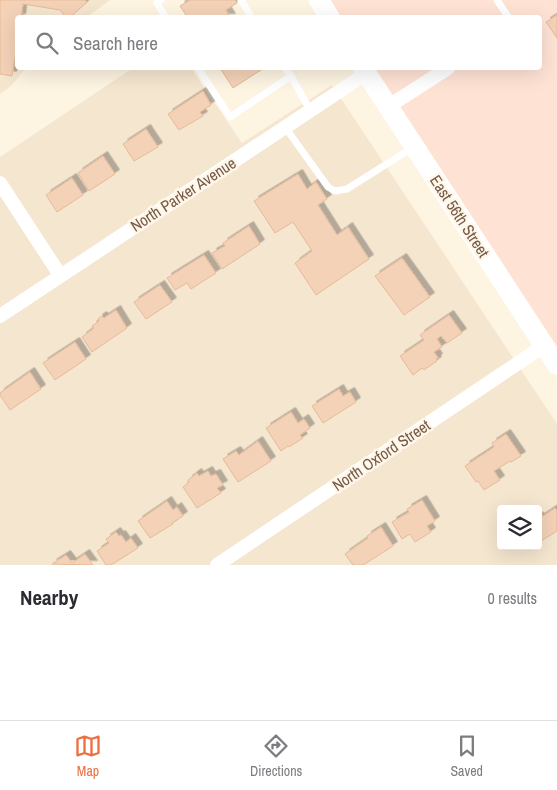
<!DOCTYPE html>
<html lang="en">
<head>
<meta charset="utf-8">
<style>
  :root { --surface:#fff; --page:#f2f2f3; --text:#2b2b33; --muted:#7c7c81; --line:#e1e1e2; --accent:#ed6f41 }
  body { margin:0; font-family:"Archivo Narrow",sans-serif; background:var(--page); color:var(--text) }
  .controls { position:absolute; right:15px; bottom:15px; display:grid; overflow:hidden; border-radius:5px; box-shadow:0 5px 20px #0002 }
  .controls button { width:45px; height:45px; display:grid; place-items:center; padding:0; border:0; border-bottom:1px solid var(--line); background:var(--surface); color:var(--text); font:25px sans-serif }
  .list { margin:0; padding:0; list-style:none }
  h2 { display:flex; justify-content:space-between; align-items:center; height:65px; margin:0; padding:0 20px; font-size:21px }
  h2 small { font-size:16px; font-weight:400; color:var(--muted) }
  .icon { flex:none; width:28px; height:28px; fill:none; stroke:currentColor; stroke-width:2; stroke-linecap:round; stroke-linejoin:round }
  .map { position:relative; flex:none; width:557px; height:565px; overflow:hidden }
  .search { position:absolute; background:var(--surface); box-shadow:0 5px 20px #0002; left:15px; right:15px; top:15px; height:55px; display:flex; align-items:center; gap:12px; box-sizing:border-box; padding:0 18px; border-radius:5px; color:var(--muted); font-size:19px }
  .sheet { height:155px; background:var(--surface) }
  nav { display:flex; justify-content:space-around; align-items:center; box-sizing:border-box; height:70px; border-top:1px solid var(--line); background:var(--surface); font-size:14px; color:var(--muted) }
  nav a { display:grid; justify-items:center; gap:2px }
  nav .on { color:var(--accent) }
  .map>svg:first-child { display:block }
  .residential { fill:#f5e6d0; fill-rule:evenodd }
  .commercial { fill:#fee3d5 }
  .building { fill:#f4d2b8; stroke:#e7b998; filter:url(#shadow) }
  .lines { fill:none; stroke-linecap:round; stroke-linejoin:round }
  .lane { stroke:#fff; stroke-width:7 }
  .street { stroke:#fff; stroke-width:14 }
  .secondary { stroke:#fff; stroke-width:20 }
  .labels { text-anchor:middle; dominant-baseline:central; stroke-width:5; stroke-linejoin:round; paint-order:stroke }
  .street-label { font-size:16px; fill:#765a47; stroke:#fff7e9 }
</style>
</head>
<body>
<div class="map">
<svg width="557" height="565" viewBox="0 0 557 565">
  <defs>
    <filter id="shadow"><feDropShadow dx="4.5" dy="-4.5" stdDeviation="0" flood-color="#0004"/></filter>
  </defs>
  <rect width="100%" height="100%" fill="#fdf4e2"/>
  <path class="residential" d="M 0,0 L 110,0 L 87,17 L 18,18 L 18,68 L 26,68 L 11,86 L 0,94 Z
    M 133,68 L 191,68 L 242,143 L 332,85 L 557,424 L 557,565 L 0,565 L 0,157 ZM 501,509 L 538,509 L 538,546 L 501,546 Z"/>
  <path class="commercial" d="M 330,0 L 557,0 L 557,348 L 374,68 L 540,68 L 540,18 L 341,17 Z"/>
  <path class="building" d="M 0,0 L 85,0 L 87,2 L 69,18 L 67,18 L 60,10 L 23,4 L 21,18 L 18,18 L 18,39 L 12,76 L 0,74 Z
    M 190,0 L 235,0 L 237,3 L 226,10 L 231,18 L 188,18 L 180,6 Z
    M 557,15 L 557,38 L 546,22 Z
    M 220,68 L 264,68 L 233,88 Z
    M 203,91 L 211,105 L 200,112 L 203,116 L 179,130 L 168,114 Z
    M 146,129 L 158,147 L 134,161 L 123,144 Z
    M 103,156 L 115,174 L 89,191 L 78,173 Z
    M 298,174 L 307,189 L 316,182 L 327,199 L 318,205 L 337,235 L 348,227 L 369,259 L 316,295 L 295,263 L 312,251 L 293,222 L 275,233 L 254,201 Z
    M 72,178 L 83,195 L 57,212 L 46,195 Z
    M 249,226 L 260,244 L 222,269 L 212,253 L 225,246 L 223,243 Z
    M 204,255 L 216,273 L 191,289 L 187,283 L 175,290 L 167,278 Z
    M 402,258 L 430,297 L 404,315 L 375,276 Z
    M 160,285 L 172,302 L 146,319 L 134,302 Z
    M 116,310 L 127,328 L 92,352 L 82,337 L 94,328 L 92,326 L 99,321 L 98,319 L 102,316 L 104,318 Z
    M 449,315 L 462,333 L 447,343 L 441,336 L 437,339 L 442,347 L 434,352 L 438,358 L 436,359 L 437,361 L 424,370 L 422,368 L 413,375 L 400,356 L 424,340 L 420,335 Z
    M 75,342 L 86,359 L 55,380 L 43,363 Z
    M 30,372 L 41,389 L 10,410 L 0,395 L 0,393 Z
    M 339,389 L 343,396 L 350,392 L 356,402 L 323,423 L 312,406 Z
    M 291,412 L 298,423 L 304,419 L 310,428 L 300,435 L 303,438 L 289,447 L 288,446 L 281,451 L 266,428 Z
    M 506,434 L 521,456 L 511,462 L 510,461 L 494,471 L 500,480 L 484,490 L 478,481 L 476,482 L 465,466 L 494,447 L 492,443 Z
    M 258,441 L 271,461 L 238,482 L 223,459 L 236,451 L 239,455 Z
    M 208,471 L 211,476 L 216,474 L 223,485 L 217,488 L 221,493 L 197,508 L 183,487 L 189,482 L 188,480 L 197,473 L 199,476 Z
    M 422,500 L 435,521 L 427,526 L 431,532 L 415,542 L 410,534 L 402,539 L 392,522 L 409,512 L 407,509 Z
    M 167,501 L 173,510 L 177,507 L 183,516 L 172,523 L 173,524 L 150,538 L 138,521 Z
    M 555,508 L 557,510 L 557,531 L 538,543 L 538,516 L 540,518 Z
    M 381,527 L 393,546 L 363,565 L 353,565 L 345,554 L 368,538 L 367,536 Z
    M 116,532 L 119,536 L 121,535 L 126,542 L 131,538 L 138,548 L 111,565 L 106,565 L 97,551 L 109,543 L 106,539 Z
    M 85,554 L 93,565 L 52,564 L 66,555 L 72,563 Z"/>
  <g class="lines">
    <path class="lane" d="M 161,0 L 157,3 L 166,18
      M 241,0 L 252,18
      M 497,0 L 509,18
      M 198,68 L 230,117 L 291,76 L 285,68
      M 291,76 L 310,110
      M 285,127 L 328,187 L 335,191 L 347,189 L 412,148"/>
    <path class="street" d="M 389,106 L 448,68
      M 0,183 L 60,275
      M 0,316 L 367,73
      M 217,565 L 545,345"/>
    <path class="secondary" d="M 319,0 L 330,18
      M 363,68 L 557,365"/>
  </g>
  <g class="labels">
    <g class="street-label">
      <text transform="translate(183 194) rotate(-33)">North Parker Avenue</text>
      <text transform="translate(460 216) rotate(57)">East 56th Street</text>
      <text transform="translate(381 455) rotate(-34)">North Oxford Street</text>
    </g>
  </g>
</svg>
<div class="controls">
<button><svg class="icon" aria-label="layers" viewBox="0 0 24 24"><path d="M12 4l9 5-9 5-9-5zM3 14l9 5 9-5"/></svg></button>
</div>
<div class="search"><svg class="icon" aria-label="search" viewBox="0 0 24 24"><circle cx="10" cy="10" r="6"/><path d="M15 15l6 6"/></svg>Search here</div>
</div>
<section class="sheet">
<h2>Nearby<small>0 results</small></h2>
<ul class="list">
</ul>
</section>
<nav>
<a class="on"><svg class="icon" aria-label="map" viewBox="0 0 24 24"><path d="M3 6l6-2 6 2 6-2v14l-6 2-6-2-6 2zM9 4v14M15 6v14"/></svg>Map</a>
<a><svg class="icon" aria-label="directions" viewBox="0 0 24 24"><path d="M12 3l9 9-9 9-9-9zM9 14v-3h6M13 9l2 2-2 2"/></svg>Directions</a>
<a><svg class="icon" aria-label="saved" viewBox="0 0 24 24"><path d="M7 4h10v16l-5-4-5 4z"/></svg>Saved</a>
</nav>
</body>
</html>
